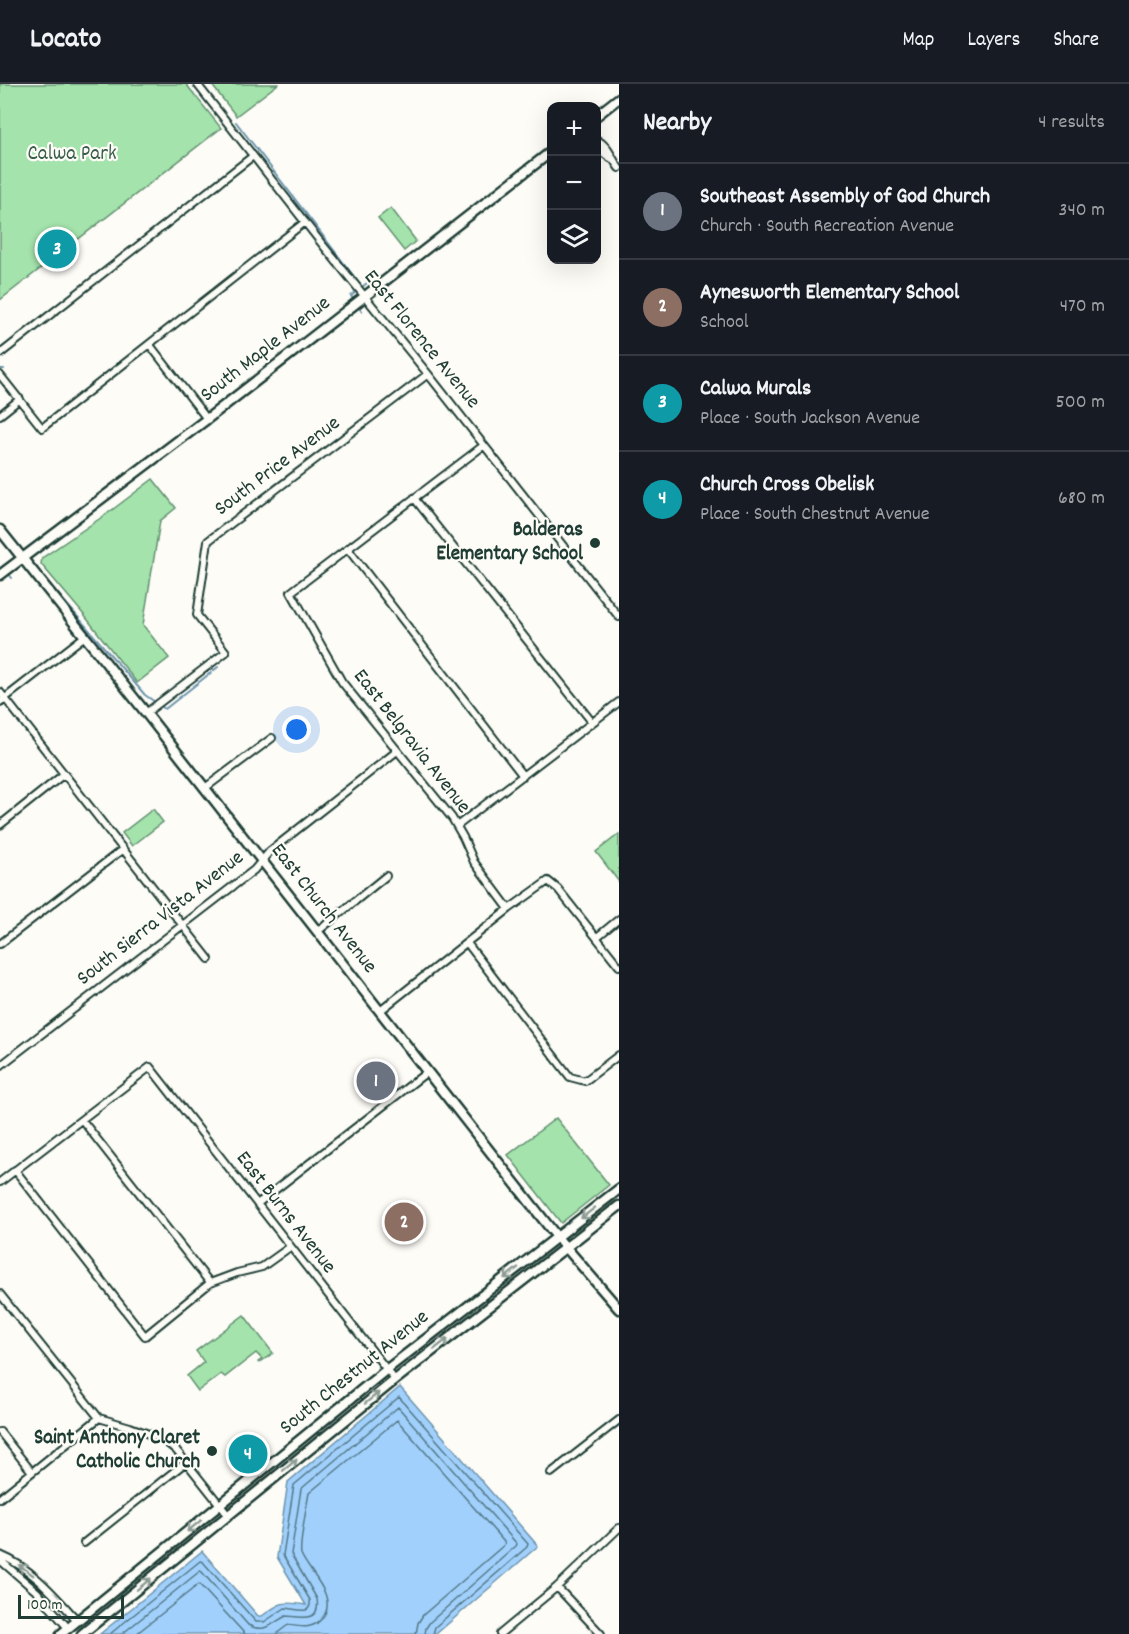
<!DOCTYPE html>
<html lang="en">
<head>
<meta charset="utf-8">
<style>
  :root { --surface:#171b24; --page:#20242c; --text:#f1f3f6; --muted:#9ea1a6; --line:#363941; --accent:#92a19f }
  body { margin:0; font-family:Dekko,sans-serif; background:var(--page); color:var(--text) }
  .controls { position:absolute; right:18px; top:18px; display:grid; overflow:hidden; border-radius:12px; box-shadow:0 6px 24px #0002 }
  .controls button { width:54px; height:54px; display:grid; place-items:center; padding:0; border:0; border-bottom:2px solid var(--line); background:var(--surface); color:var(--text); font:30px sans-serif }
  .scale { position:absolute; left:18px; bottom:15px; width:106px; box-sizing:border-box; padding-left:6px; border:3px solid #1f3d34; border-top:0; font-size:16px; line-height:21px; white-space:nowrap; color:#1f3d34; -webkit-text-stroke:4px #fdfcf7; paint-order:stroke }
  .you { position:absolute; left:297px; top:646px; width:21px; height:21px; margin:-15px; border:4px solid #fff; border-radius:50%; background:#1a73e8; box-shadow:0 0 0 9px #1a73e833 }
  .badge { display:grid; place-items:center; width:39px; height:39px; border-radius:50%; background:var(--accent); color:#fff; font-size:20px; font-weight:700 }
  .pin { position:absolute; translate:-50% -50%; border:3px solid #fff; box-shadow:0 2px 6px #0006 }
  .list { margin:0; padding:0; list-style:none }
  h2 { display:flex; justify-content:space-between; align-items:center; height:78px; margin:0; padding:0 24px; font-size:26px }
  h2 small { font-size:20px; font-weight:400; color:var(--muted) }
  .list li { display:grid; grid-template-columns:39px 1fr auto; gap:18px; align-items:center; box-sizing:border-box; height:96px; padding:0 24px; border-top:2px solid var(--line) }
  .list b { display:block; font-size:22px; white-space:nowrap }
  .list p { margin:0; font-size:20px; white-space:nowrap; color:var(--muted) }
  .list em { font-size:20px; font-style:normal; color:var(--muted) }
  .icon { flex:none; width:33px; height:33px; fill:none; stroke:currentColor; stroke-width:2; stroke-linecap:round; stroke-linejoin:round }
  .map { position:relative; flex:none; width:619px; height:1550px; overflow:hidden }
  header { display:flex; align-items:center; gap:36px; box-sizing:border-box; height:84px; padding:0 30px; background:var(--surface); border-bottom:2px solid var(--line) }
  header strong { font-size:28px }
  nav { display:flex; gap:33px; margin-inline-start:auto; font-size:21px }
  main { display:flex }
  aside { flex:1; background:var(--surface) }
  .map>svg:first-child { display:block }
  .green { fill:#a4e3ac; stroke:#629070; stroke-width:1.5 }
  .water { fill:#a1d0fd; stroke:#6d95ad; stroke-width:1.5 }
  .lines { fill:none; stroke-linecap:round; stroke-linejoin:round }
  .shore { stroke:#537884; stroke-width:1.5 }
  .stream { stroke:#6d95ad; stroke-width:2 }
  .street-casing { stroke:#1f3d34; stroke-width:10 }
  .secondary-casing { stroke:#1f3d34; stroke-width:13 }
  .street { stroke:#fdfcf7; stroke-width:6 }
  .secondary { stroke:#fdfcf7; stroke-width:8 }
  .oneway { stroke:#8e9c96 }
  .poi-dot { fill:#1f3d34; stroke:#fdfcf7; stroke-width:2 }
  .labels { text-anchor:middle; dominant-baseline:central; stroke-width:4.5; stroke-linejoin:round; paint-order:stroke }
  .park-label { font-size:21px; fill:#3a5e4c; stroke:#fdfcf7 }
  .street-label { font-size:21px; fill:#1f3d34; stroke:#fdfcf7 }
  .poi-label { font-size:21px; font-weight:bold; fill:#1f3d34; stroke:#fdfcf7; text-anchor:end }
</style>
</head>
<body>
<header>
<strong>Locato</strong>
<nav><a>Map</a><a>Layers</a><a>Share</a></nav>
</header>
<main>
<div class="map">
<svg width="619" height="1550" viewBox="0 0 619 1550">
  <rect width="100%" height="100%" fill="#fdfcf7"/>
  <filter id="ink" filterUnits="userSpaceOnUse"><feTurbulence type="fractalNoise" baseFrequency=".0167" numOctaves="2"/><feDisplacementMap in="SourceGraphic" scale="12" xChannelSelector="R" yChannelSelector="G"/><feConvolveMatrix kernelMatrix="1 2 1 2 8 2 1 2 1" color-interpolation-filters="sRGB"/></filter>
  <g filter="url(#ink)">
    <path class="green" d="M 0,0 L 186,0 L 221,44 L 0,216 Z
      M 211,0 L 278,0 L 236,32 Z
      M 391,124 L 416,157 L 404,167 L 378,134 Z
      M 153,395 L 176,424 L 160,437 L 143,541 L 169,574 L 137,599 L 84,531 L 41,480 L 42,474 L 108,429 Z
      M 153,725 L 163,738 L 132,762 L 122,749 Z
      M 619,750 L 619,798 L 596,768 Z
      M 556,1034 L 609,1101 L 561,1139 L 508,1071 Z
      M 244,1231 L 273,1269 L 259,1279 L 258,1278 L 262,1275 L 256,1269 L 225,1293 L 221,1290 L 198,1307 L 187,1292 L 204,1278 L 196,1267 Z"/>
    <path class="water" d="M 400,1303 L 538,1462 L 436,1550 L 100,1550 L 202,1467 L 258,1532 L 262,1532 C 281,1518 282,1517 306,1521 L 277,1473 L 288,1398 Z"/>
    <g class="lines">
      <path class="shore" d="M 110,1550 L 200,1477 L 203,1478 L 256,1538 L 264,1538 L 285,1524 C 295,1524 312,1533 310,1516 L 283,1471 L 294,1401 L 399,1313 L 528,1460 L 527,1463 L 435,1543 L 433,1550
        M 122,1550 L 200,1487 L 202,1488 L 248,1541 C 265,1550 272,1539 286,1532 C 301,1533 321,1539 317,1515 L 291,1470 L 301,1405 L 398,1323 L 517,1460 L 516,1462 L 430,1538 L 426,1544 L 425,1550
        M 136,1550 L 199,1500 L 245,1550
        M 276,1550 L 288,1541 C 301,1543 314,1546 323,1533 C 338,1512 309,1489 301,1470 C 299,1462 307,1420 309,1409 L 397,1336 L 505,1459 L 504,1461 L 423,1531 L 418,1539 L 416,1550"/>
      <path class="stream" d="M 236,38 L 362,203 L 377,191 L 381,196
        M 385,201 L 389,206
        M 355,218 L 351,212 L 357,207
        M 358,222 L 362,228
        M 0,285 L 4,285
        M 33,481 L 145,611 L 165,625 L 218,583
        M 8,489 L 12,494"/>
      <g class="street-casing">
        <path id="street" d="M 197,0 L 322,160 L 428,290 L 619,533
          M 596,55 C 610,63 610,72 619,84
          M 597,56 C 599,66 603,70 612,75
          M 150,261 L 207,335
          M 0,270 L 253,72
          M 0,291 L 42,344 L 305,138
          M 0,331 L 20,315
          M 483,362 L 291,508 L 342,598 L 452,734 L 463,753 L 474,778 L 509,825
          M 414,414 L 592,638
          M 348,465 L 523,692
          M 0,608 L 209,875
          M 0,618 L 85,552
          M 146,629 L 226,568 L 197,531 L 208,457 L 428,290
          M 205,704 L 272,654
          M 0,741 L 64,690
          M 457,742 L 619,618
          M 317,848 L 386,792
          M 597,853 L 619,835
          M 467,859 L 570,993 L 585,997 L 619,971
          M 0,860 L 123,765
          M 380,927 L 509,825 L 548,797 L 558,805 L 619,882
          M 0,982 L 254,786 L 270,767 L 397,667
          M 82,1036 L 210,1199
          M 15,1086 L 145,1252 L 210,1199 L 237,1189 L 262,1183 L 290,1163
          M 0,1098 L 150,983 L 395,1296
          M 257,1120 L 427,988
          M 0,1210 L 99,1334 L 130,1343 L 162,1355 L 176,1366 L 186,1378 L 228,1431
          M 0,1348 L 32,1388
          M 551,1389 L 619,1336
          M 0,1414 L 99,1334
          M 84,1459 L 186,1378
          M 0,1471 C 32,1484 55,1512 77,1536
          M 0,1476 L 37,1508 L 68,1544
          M 557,1503 L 601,1550
          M 500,1550 L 557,1503 L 619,1444"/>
      </g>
      <g class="secondary-casing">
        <path id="secondary" d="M 596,32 L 619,14
          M 0,446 L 146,629 L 557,1153 L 619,1225
          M 0,491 L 207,335 L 552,67
          M 61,1550 L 386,1286 L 619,1105
          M 82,1550 L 395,1296 L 619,1122"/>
      </g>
      <use href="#street" class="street"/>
      <use href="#secondary" class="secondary"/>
    </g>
    <defs><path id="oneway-shaft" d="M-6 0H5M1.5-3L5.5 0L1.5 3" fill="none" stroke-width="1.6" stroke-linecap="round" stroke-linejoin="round" transform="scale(1.5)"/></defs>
    <g class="oneway">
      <use href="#oneway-shaft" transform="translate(588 1129) rotate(142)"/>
      <use href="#oneway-shaft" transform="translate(511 1189) rotate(142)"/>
      <use href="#oneway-shaft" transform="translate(441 1260) rotate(-38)"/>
      <use href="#oneway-shaft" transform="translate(372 1314) rotate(-39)"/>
      <use href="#oneway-shaft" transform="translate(290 1381) rotate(-39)"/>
      <use href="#oneway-shaft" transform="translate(194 1442) rotate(141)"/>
      <use href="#oneway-shaft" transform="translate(26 1486) rotate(-144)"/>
      <use href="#oneway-shaft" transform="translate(144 1500) rotate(-39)"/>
    </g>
  </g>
  <g class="poi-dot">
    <circle cx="595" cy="459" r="6"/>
    <circle cx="212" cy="1367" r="6"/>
  </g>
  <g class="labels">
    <g class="park-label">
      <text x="72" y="71">Calwa Park</text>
    </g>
    <g class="street-label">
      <text transform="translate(421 256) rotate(51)">East Florence Avenue</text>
      <text transform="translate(266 266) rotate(-38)">South Maple Avenue</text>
      <text transform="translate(278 383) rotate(-37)">South Price Avenue</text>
      <text transform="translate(411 658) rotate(52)">East Belgravia Avenue</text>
      <text transform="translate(323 825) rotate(52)">East Church Avenue</text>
      <text transform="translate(161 835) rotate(-38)">South Sierra Vista Avenue</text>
      <text transform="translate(285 1129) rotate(52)">East Burns Avenue</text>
      <text transform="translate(355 1289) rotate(-39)">South Chestnut Avenue</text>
    </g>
    <g class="poi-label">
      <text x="583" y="447">Balderas<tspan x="583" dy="24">Elementary School</tspan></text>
      <text x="200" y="1355">Saint Anthony Claret<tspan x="200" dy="24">Catholic Church</tspan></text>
    </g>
  </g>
</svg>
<div class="controls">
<button>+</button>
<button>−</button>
<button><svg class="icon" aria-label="layers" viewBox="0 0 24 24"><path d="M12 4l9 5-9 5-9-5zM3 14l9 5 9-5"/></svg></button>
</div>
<div class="scale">100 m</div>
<div class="you"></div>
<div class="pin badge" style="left:376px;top:997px;background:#6b7280">1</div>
<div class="pin badge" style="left:404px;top:1138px;background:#8d6e63">2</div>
<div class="pin badge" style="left:57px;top:165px;background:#0f9aa8">3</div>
<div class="pin badge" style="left:248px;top:1370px;background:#0f9aa8">4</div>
</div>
<aside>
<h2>Nearby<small>4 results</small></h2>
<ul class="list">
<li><span class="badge" style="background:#6b7280">1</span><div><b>Southeast Assembly of God Church</b><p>Church · South Recreation Avenue</p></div><em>340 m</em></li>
<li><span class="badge" style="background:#8d6e63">2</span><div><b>Aynesworth Elementary School</b><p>School</p></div><em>470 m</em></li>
<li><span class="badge" style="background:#0f9aa8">3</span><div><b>Calwa Murals</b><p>Place · South Jackson Avenue</p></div><em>500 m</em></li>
<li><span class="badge" style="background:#0f9aa8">4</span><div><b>Church Cross Obelisk</b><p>Place · South Chestnut Avenue</p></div><em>680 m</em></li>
</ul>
</aside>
</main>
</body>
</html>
